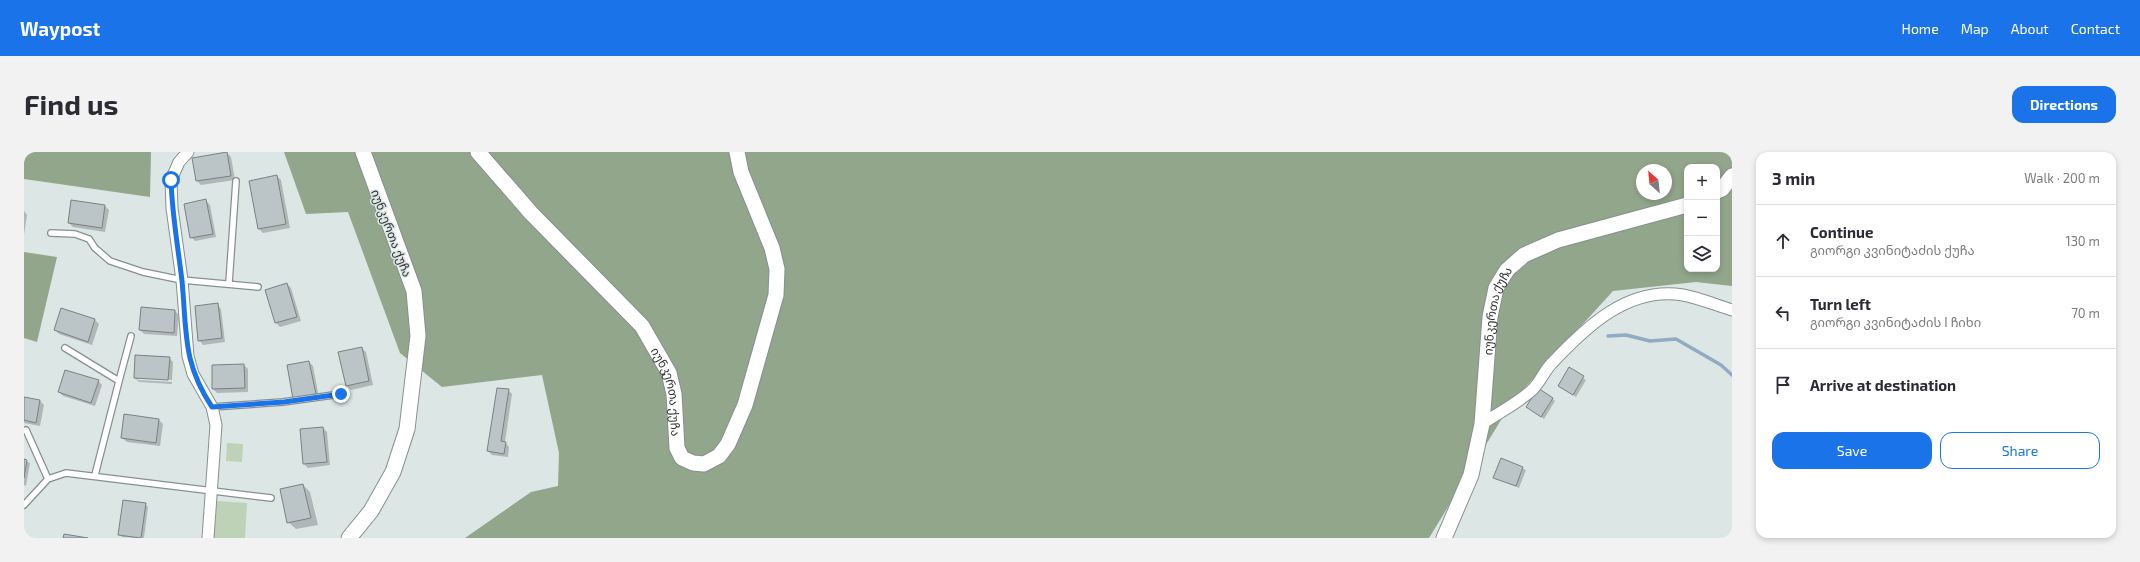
<!DOCTYPE html>
<html lang="en">
<head>
<meta charset="utf-8">
<style>
  :root { --surface:#fff; --page:#f2f2f3; --text:#2b2b33; --muted:#7c7c81; --line:#e1e1e2; --accent:#1a73e8 }
  body { margin:0; font-family:"Exo 2","Noto Sans Georgian",sans-serif; background:var(--page); color:var(--text) }
  .controls { position:absolute; right:12px; top:12px; display:grid; overflow:hidden; border-radius:8px; box-shadow:0 2px 6px #0003 }
  .controls button { width:36px; height:36px; display:grid; place-items:center; padding:0; border:0; border-bottom:1px solid var(--line); background:var(--surface); color:var(--text); font:20px sans-serif }
  .compass { position:absolute; left:1612px; top:12px; width:36px; height:36px; border-radius:50%; background:var(--surface); box-shadow:0 2px 6px #0003; rotate:333deg }
  .stop { position:absolute; width:12px; height:12px; margin:-9px; border:3px solid #1a73e8; border-radius:50%; background:#fff }
  .stop.end { background:#1a73e8; border-color:#fff; box-shadow:0 1px 4px #0008 }
  .list { margin:0; padding:0; list-style:none }
  h2 { display:flex; justify-content:space-between; align-items:center; height:52px; margin:0; padding:0 16px; font-size:17px }
  h2 small { font-size:13px; font-weight:400; color:var(--muted) }
  .list li { display:grid; grid-template-columns:26px 1fr auto; gap:12px; align-items:center; box-sizing:border-box; height:72px; padding:0 16px; border-top:1px solid var(--line) }
  .list b { display:block; font-size:15px; white-space:nowrap }
  .list p { margin:0; font-size:13px; white-space:nowrap; color:var(--muted) }
  .list em { font-size:13px; font-style:normal; color:var(--muted) }
  .actions { display:flex; gap:8px; padding:12px 16px }
  .actions a { flex:1; padding:9px 0; border:1px solid var(--accent); border-radius:12px; text-align:center; font-size:14px; color:var(--accent) }
  .actions .main { background:var(--accent); color:#fff }
  .icon { flex:none; width:22px; height:22px; fill:none; stroke:currentColor; stroke-width:2; stroke-linecap:round; stroke-linejoin:round }
  .map { position:relative; flex:none; width:1708px; height:386px; overflow:hidden; border-radius:12px }
  header { display:flex; align-items:center; gap:24px; box-sizing:border-box; height:56px; padding:0 20px; background:var(--accent); color:#fff }
  header strong { font-size:19px }
  nav { display:flex; gap:22px; margin-inline-start:auto; font-size:14px }
  .intro { display:flex; align-items:center; justify-content:space-between; box-sizing:border-box; height:96px; padding:0 24px }
  h1 { margin:0; font-size:28px }
  .button { padding:10px 18px; border-radius:12px; background:var(--accent); color:#fff; font-size:14px; font-weight:700 }
  main { display:flex; gap:24px; padding:0 24px }
  aside { flex:1; background:var(--surface); border-radius:12px; box-shadow:0 2px 6px #0003 }
  .map>svg:first-child { display:block }
  .green { fill:#bdd2b7 }
  .forest { fill:#91a68b; fill-rule:evenodd }
  .shadow { fill:#0003 }
  .lines { fill:none; stroke-linecap:round; stroke-linejoin:round }
  .stream { stroke:#90abc2; stroke-width:3.5 }
  .building { fill:#bbc4c7; stroke:#798184 }
  .service-casing { stroke:#87908f; stroke-width:8 }
  .minor-casing { stroke:#87908f; stroke-width:13 }
  .secondary-casing { stroke:#87908f; stroke-width:17 }
  .service { stroke:#fff; stroke-width:5.5 }
  .minor { stroke:#fff; stroke-width:11 }
  .secondary { stroke:#fff; stroke-width:15 }
  .route { stroke:#1a73e8; stroke-width:5 }
  .labels { text-anchor:middle; dominant-baseline:central; stroke-width:3; stroke-linejoin:round; paint-order:stroke }
  .street-label { font-size:12px; fill:#313434; stroke:#dce6e5 }
</style>
</head>
<body>
<header>
<strong>Waypost</strong>
<nav><a>Home</a><a>Map</a><a>About</a><a>Contact</a></nav>
</header>
<div class="intro"><h1>Find us</h1><a class="button">Directions</a></div>
<main>
<div class="map">
<svg width="1708" height="386" viewBox="0 0 1708 386">
  <rect width="100%" height="100%" fill="#dce6e5"/>
  <path class="green" d="M 203,291 L 219,292 L 218,310 L 202,309 Z
    M 193,349 L 223,351 L 221,386 L 190,386 Z"/>
  <path class="forest" d="M 0,0 L 127,0 L 126,45 L 0,27 Z
    M 260,0 L 1708,0 L 1708,134 L 1672,130 L 1589,139 L 1488,250 L 1405,386 L 441,386 L 507,340 L 534,334 L 535,301 L 518,223 L 418,235 L 376,201 L 324,60 L 282,62 ZM 1663,15 L 1693,15 L 1693,117 L 1663,117 ZM 1618,18 L 1642,18 L 1642,42 L 1618,42 Z
    M 0,100 L 33,105 L 13,190 L 0,186 Z"/>
  <path class="shadow" d="M 203,1 L 207,5 L 211,28 L 177,33 L 173,29 L 169,7 Z
    M 253,24 L 257,28 L 266,76 L 239,81 L 235,77 L 227,30 Z
    M 182,49 L 186,53 L 192,85 L 171,89 L 167,85 Z
    M 81,54 L 85,58 L 81,80 L 49,75 L 45,71 Z
    M 0,59 L 3,63 L 0,83 Z
    M 263,132 L 267,136 L 277,169 L 256,175 L 252,171 L 243,139 Z
    M 193,152 L 197,157 L 201,190 L 179,193 L 175,188 Z
    M 38,157 L 71,168 L 75,172 L 68,193 L 35,182 L 31,178 Z
    M 151,159 L 155,163 L 153,184 L 120,182 L 116,178 Z
    M 337,196 L 342,200 L 349,233 L 327,238 L 323,234 L 315,201 Z
    M 145,206 L 149,210 L 148,228 L 114,226 L 114,228 L 148,230 L 148,232 L 115,230 L 111,226 Z
    M 285,210 L 289,214 L 295,246 L 274,250 Z
    M 220,213 L 224,217 L 224,240 L 193,241 L 189,237 Z
    M 1545,217 L 1562,228 L 1552,245 L 1535,234 Z
    M 74,229 L 78,233 L 71,254 L 39,244 L 35,240 Z
    M 484,238 L 488,242 L 481,290 L 485,295 L 484,305 L 468,303 L 464,299 Z
    M 0,246 L 16,249 L 20,253 L 16,274 L 0,271 Z
    M 1528,246 L 1531,249 L 1520,267 L 1503,255 Z
    M 135,268 L 139,272 L 136,294 L 103,290 L 98,286 Z
    M 299,276 L 303,280 L 306,313 L 284,316 L 280,312 Z
    M 0,308 L 6,311 L 2,334 L 0,333 Z
    M 1477,308 L 1502,318 L 1495,336 L 1470,325 Z
    M 279,333 L 286,340 L 294,373 L 272,377 L 264,370 Z
    M 121,352 L 124,355 L 120,386 L 98,385 L 96,382 Z"/>
  <g class="lines">
    <path class="stream" d="M 1584,184 L 1602,183 L 1626,189 L 1652,187 L 1697,213 L 1708,223"/>
  </g>
  <path class="building" d="M 203,0 L 207,24 L 172,29 L 168,6 Z
    M 253,23 L 262,72 L 234,77 L 225,29 Z
    M 182,47 L 189,82 L 166,86 L 160,52 Z
    M 47,48 L 81,53 L 78,76 L 44,71 Z
    M 263,131 L 273,165 L 251,171 L 241,138 Z
    M 194,151 L 198,186 L 174,189 L 171,154 Z
    M 117,155 L 151,158 L 150,181 L 115,178 Z
    M 37,156 L 71,167 L 64,190 L 30,178 Z
    M 338,195 L 345,229 L 322,234 L 314,200 Z
    M 111,203 L 146,205 L 144,228 L 110,226 Z
    M 285,209 L 292,242 L 269,247 L 263,213 Z
    M 220,212 L 221,236 L 188,237 L 188,213 Z
    M 1545,215 L 1560,224 L 1549,243 L 1534,234 Z
    M 41,218 L 75,228 L 67,251 L 34,240 Z
    M 473,236 L 485,237 L 477,289 L 482,290 L 480,302 L 463,299 Z
    M 1514,236 L 1529,246 L 1517,265 L 1502,255 Z
    M 0,245 L 16,248 L 12,271 L 0,268 Z
    M 100,262 L 135,267 L 132,291 L 97,286 Z
    M 299,275 L 303,310 L 279,312 L 276,277 Z
    M 1477,306 L 1499,315 L 1492,334 L 1469,326 Z
    M 0,307 L 3,308 L 0,326 Z
    M 279,332 L 287,366 L 263,371 L 256,337 Z
    M 99,348 L 122,351 L 117,386 L 94,383 Z
    M 40,382 L 64,386 L 39,386 Z"/>
  <g class="lines">
    <g class="service-casing">
      <path id="service" d="M 27,81 L 51,82 L 65,87 L 71,96 L 86,109 L 119,120 L 158,128 L 234,135
        M 205,131 L 212,29
        M 41,196 L 95,229 L 71,323
        M 95,229 L 107,184
        M 188,255 L 259,250 L 317,242
        M 2,278 L 24,327
        M 0,353 L 24,327 L 42,321 L 247,346"/>
    </g>
    <g class="minor-casing">
      <path id="minor" d="M 164,0 L 155,10 L 147,28 L 148,56 L 158,128 L 164,204 L 169,222 L 188,255 L 192,273 L 184,386
        M 1458,272 C 1474,261 1494,251 1508,238 C 1516,231 1520,219 1528,211 C 1562,175 1604,134 1659,143 C 1675,146 1692,153 1708,158"/>
    </g>
    <g class="secondary-casing">
      <g id="secondary">
        <path id="s1" d="M 454,0 L 507,61 L 618,174 L 645,221 L 650,242 L 653,296 L 658,306 L 669,311 L 680,312 L 695,304 L 704,292 L 721,253 L 752,143 L 753,117 L 748,96 L 717,20 L 713,0"/>
        <path d="M 1693,39 L 1698,37 L 1708,24"/>
        <path d="M 325,386 L 347,359 L 369,320 L 383,277 L 394,184 L 390,139 L 339,0"/>
        <path id="s2" d="M 1420,386 L 1447,323 L 1458,272 L 1466,165 L 1472,136 L 1483,118 L 1500,103 L 1534,88 L 1663,53"/>
      </g>
    </g>
    <use href="#service" class="service"/>
    <use href="#minor" class="minor"/>
    <use href="#secondary" class="secondary"/>
  </g>
  <g class="lines">
    <path class="route" d="M 147,28 C 148,62 154,95 158,129 C 163,179 158,210 188,255 L 260,250 L 317,242"/>
  </g>
  <g class="labels">
    <g class="street-label">
      <text transform="translate(368 81) rotate(69)">იუნკერთა ქუჩა</text>
      <text stroke="none"><textPath href="#s2" startOffset="236">იუნკერთა ქუჩა</textPath></text>
      <text stroke="none"><textPath href="#s1" startOffset="311">იუნკერთა ქუჩა</textPath></text>
    </g>
  </g>
</svg>
<div class="controls">
<button>+</button>
<button>−</button>
<button><svg class="icon" aria-label="layers" viewBox="0 0 24 24"><path d="M12 4l9 5-9 5-9-5zM3 14l9 5 9-5"/></svg></button>
</div>
<svg class="compass" viewBox="-18 -18 36 36"><path d="M0-13l5 13h-10z" fill="#e53935"/><path d="M0 13l5-13h-10z" fill="#7c7c81"/></svg>
<div class="stop" style="left:147px;top:28px"></div>
<div class="stop end" style="left:317px;top:242px"></div>
</div>
<aside>
<h2>3 min<small>Walk · 200 m</small></h2>
<ul class="list">
<li><svg class="icon" aria-label="ahead" viewBox="0 0 24 24"><path d="M12 20V5M6 11l6-6 6 6"/></svg><div><b>Continue</b><p>გიორგი კვინიტაძის ქუჩა</p></div><em>130 m</em></li>
<li><svg class="icon" aria-label="left" viewBox="0 0 24 24"><path d="M17 20v-9H6M10 6l-5 5 5 5"/></svg><div><b>Turn left</b><p>გიორგი კვინიტაძის I ჩიხი</p></div><em>70 m</em></li>
<li><svg class="icon" aria-label="arrive" viewBox="0 0 24 24"><path d="M6 21V4h12l-3 4 3 4H6"/></svg><div><b>Arrive at destination</b></div></li>
</ul>
<div class="actions"><a class="main">Save</a><a>Share</a></div>
</aside>
</main>
</body>
</html>
